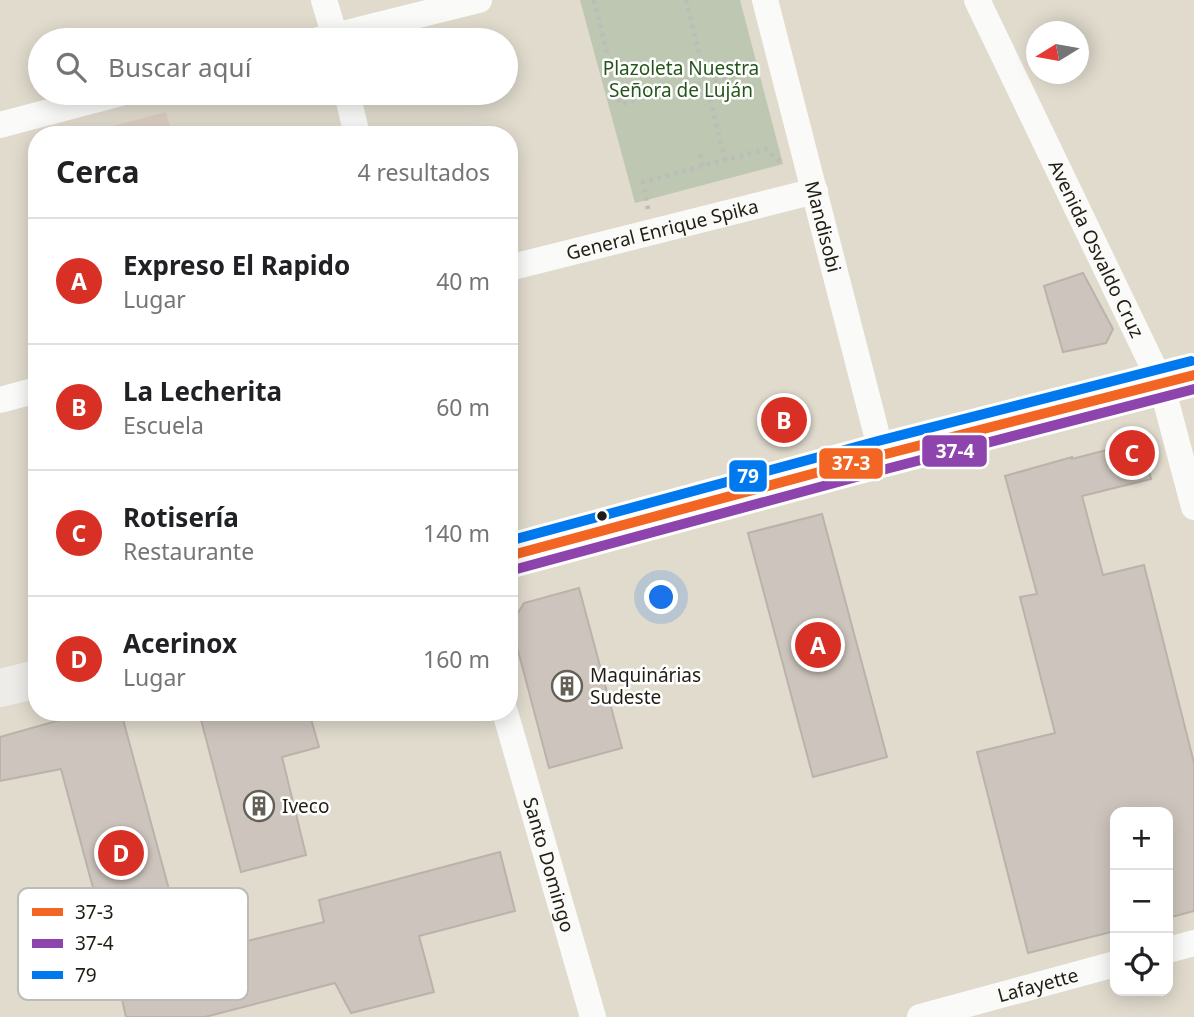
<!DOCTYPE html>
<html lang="es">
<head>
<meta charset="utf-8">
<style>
  :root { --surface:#fff; --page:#f2f2f2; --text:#202124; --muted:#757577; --line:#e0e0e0; --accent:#d93025 }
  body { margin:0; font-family:"Noto Sans",sans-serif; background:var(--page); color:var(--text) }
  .controls { position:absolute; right:21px; bottom:21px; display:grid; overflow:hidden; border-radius:14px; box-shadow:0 4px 18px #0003 }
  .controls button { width:63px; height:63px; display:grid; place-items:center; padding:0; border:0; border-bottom:2px solid var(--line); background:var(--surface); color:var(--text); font:35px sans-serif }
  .compass { position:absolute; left:1026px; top:21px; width:63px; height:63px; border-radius:50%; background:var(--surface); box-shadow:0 4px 18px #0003; rotate:259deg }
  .you { position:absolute; left:662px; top:598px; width:24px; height:24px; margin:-18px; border:5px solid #fff; border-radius:50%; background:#1a73e8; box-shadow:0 0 0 10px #1a73e833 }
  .badge { display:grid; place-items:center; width:46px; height:46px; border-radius:50%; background:var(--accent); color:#fff; font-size:23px; font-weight:700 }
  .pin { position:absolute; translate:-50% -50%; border:4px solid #fff; box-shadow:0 2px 7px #0006 }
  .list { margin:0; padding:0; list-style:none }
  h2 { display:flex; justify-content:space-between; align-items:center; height:91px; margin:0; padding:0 28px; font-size:30px }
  h2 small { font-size:23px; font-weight:400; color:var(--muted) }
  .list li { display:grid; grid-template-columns:46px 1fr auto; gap:21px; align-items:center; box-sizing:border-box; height:126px; padding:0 28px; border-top:2px solid var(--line) }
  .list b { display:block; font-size:26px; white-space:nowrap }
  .list p { margin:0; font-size:23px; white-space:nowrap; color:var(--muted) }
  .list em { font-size:23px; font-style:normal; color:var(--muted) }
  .icon { flex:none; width:38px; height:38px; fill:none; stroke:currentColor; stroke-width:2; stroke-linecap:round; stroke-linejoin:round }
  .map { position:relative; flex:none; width:1194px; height:1017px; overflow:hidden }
  .search { position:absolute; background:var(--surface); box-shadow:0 4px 18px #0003; left:28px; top:28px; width:490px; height:77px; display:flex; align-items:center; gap:18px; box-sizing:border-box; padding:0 24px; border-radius:38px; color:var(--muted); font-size:26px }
  .panel { position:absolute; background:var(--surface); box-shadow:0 4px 18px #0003; left:28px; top:126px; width:490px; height:595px; border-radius:28px }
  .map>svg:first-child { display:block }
  .education { fill:#dbcec1 }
  .green { fill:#bdc7b2 }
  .building { fill:#cdc5bd; stroke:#bab2ab; stroke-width:2 }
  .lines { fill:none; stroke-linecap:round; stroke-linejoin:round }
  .path { stroke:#bdbcb8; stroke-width:4.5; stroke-dasharray:3.5 5; stroke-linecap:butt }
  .street { stroke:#fafaf8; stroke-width:26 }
  .secondary { stroke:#eeece8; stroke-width:38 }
  .bus-1-casing { stroke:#fff; stroke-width:16 }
  .bus-2-casing { stroke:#fff; stroke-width:16 }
  .bus-3-casing { stroke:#fff; stroke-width:16 }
  .bus-1 { stroke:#f26522; stroke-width:10 }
  .bus-2 { stroke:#8e44ad; stroke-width:10 }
  .bus-3 { stroke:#0079ef; stroke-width:10 }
  .bus-dot { fill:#211d14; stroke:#fff; stroke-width:2.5 }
  .labels { text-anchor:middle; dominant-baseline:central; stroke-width:5; stroke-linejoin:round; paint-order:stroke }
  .park-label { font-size:19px; fill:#25551a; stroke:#fff }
  .street-label { font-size:19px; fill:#211d14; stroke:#fff }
  .poi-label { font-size:19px; fill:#211d14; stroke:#fff; text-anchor:start }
  .key { fill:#fff; stroke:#bcbbb8; stroke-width:2 }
  .key-label { font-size:19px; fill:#211d14 }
  .line-badge { stroke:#fff; stroke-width:2.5 }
  .badge-label { font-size:19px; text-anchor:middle; font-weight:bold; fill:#fff }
</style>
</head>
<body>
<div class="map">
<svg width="1194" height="1017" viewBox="0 0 1194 1017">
  <rect width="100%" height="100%" fill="#e0dbcd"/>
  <path class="education" d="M 166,112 L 172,135 L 79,135 L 121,124 Z"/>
  <path class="green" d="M 580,0 L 740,0 L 783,164 L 635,203 Z"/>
  <path class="building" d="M 1083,273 L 1113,329 L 1106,343 L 1063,352 L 1044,286 Z
    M 1137,442 L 1143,448 L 1151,479 L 1082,496 L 1103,575 L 1144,565 L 1194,763 L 1194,911 L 1168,918 L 1168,812 L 1115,812 L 1115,931 L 1028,953 L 977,752 L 1055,733 L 1020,597 L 1037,594 L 1005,476 L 1072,457 L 1072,459 Z
    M 822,514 L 887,757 L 813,777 L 748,533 Z
    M 579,588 L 622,748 L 549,768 L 511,624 L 524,603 Z
    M 88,712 L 121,712 L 187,956 L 324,922 L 319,900 L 500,852 L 515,911 L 419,936 L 434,992 L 351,1013 L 335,983 L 205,1017 L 126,1017 L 116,973 L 61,769 L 0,781 L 0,737 Z
    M 199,712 L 309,712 L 319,747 L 282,757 L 306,855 L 241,872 Z"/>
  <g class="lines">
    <path class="path" d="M 594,0 L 620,104 L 757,70
      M 686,0 L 725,160
      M 700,154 L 703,166
      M 648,209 L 643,182 L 766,149 L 782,163"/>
    <g class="street">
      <path d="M 324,0 L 336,40"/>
      <path id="s1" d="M 765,0 L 882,455"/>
      <path id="s2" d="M 977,0 L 1161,383 L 1194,507"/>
      <path d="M 318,40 L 479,0"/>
      <path d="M 347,93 L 357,135"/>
      <path d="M 0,125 L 121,93"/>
      <path id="s3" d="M 509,268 L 815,191"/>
      <path d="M 0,400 L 37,390"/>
      <path id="s4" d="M 505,712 L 593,1017"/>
      <path d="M 1168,950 L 1194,943"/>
      <path id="s5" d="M 920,1017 L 1115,964"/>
    </g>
    <path class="secondary" d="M 509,556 L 882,455 L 1194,375
      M 0,688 L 37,679"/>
    <g class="bus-1-casing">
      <path id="bus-1" d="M 509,556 L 882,455 L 1194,375"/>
    </g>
    <g class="bus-2-casing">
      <path id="bus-2" d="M 513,570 L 886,469 L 1194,389"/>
    </g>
    <g class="bus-3-casing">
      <path id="bus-3" d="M 509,541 L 878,441 L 1191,361"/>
    </g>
    <use href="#bus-1" class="bus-1"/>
    <use href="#bus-2" class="bus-2"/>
    <use href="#bus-3" class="bus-3"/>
  </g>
  <defs>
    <g id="building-ring" transform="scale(1.575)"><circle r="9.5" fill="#fff" stroke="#646055" stroke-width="1.5"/><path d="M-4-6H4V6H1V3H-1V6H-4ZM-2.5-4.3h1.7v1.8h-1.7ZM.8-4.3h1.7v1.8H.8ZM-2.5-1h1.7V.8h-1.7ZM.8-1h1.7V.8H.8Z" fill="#646055"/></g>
  </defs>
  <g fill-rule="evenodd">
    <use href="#building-ring" x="567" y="686"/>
    <use href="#building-ring" x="259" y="806"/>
  </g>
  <circle class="bus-dot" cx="602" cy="516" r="6"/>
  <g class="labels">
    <g class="park-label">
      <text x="681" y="68">Plazoleta Nuestra<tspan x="681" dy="22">Señora de Luján</tspan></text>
    </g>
    <g class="street-label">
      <text stroke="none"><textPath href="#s1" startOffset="234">Mandisobi</textPath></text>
      <text stroke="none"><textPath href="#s3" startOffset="158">General Enrique Spika</textPath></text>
      <text stroke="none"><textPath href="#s2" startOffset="276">Avenida Osvaldo Cruz</textPath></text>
      <text stroke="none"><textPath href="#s4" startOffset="159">Santo Domingo</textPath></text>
      <text stroke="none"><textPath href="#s5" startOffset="122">Lafayette</textPath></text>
    </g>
    <g class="poi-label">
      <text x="590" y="675">Maquinárias<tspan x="590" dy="22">Sudeste</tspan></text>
      <text x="282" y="806">Iveco</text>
    </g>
  </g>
  <rect x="18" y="888" width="230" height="112" rx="10" class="key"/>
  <rect x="32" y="908" width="31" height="8" fill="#f26522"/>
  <rect x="32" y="939" width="31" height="9" fill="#8e44ad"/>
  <rect x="32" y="971" width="31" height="8" fill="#0079ef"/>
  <g class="key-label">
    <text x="75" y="919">37-3</text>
    <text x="75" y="950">37-4</text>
    <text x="75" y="982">79</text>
  </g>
  <g class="line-badge">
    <rect x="921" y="434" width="67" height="34" rx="7" fill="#8e44ad"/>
    <rect x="818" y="447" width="66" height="33" rx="7" fill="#f26522"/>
    <rect x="728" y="459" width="40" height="34" rx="7" fill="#0079ef"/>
  </g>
  <g class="badge-label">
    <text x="955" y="458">37-4</text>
    <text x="851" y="470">37-3</text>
    <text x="748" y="483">79</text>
  </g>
</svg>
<div class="controls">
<button>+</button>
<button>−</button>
<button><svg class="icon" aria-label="locate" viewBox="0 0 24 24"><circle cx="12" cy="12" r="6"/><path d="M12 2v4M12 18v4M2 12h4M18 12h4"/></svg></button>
</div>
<svg class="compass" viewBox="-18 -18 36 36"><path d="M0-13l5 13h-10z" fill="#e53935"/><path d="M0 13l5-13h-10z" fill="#757577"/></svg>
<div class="you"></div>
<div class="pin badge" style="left:818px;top:645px">A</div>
<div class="pin badge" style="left:784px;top:420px">B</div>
<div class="pin badge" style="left:1132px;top:453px">C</div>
<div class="pin badge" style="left:121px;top:853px">D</div>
<div class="search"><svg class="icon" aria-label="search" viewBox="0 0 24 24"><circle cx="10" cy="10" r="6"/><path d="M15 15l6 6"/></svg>Buscar aquí</div>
<section class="panel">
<h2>Cerca<small>4 resultados</small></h2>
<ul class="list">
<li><span class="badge">A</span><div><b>Expreso El Rapido</b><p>Lugar</p></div><em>40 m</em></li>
<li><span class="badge">B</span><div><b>La Lecherita</b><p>Escuela</p></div><em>60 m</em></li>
<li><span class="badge">C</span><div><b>Rotisería</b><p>Restaurante</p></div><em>140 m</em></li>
<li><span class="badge">D</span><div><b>Acerinox</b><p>Lugar</p></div><em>160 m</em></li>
</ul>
</section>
</div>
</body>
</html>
